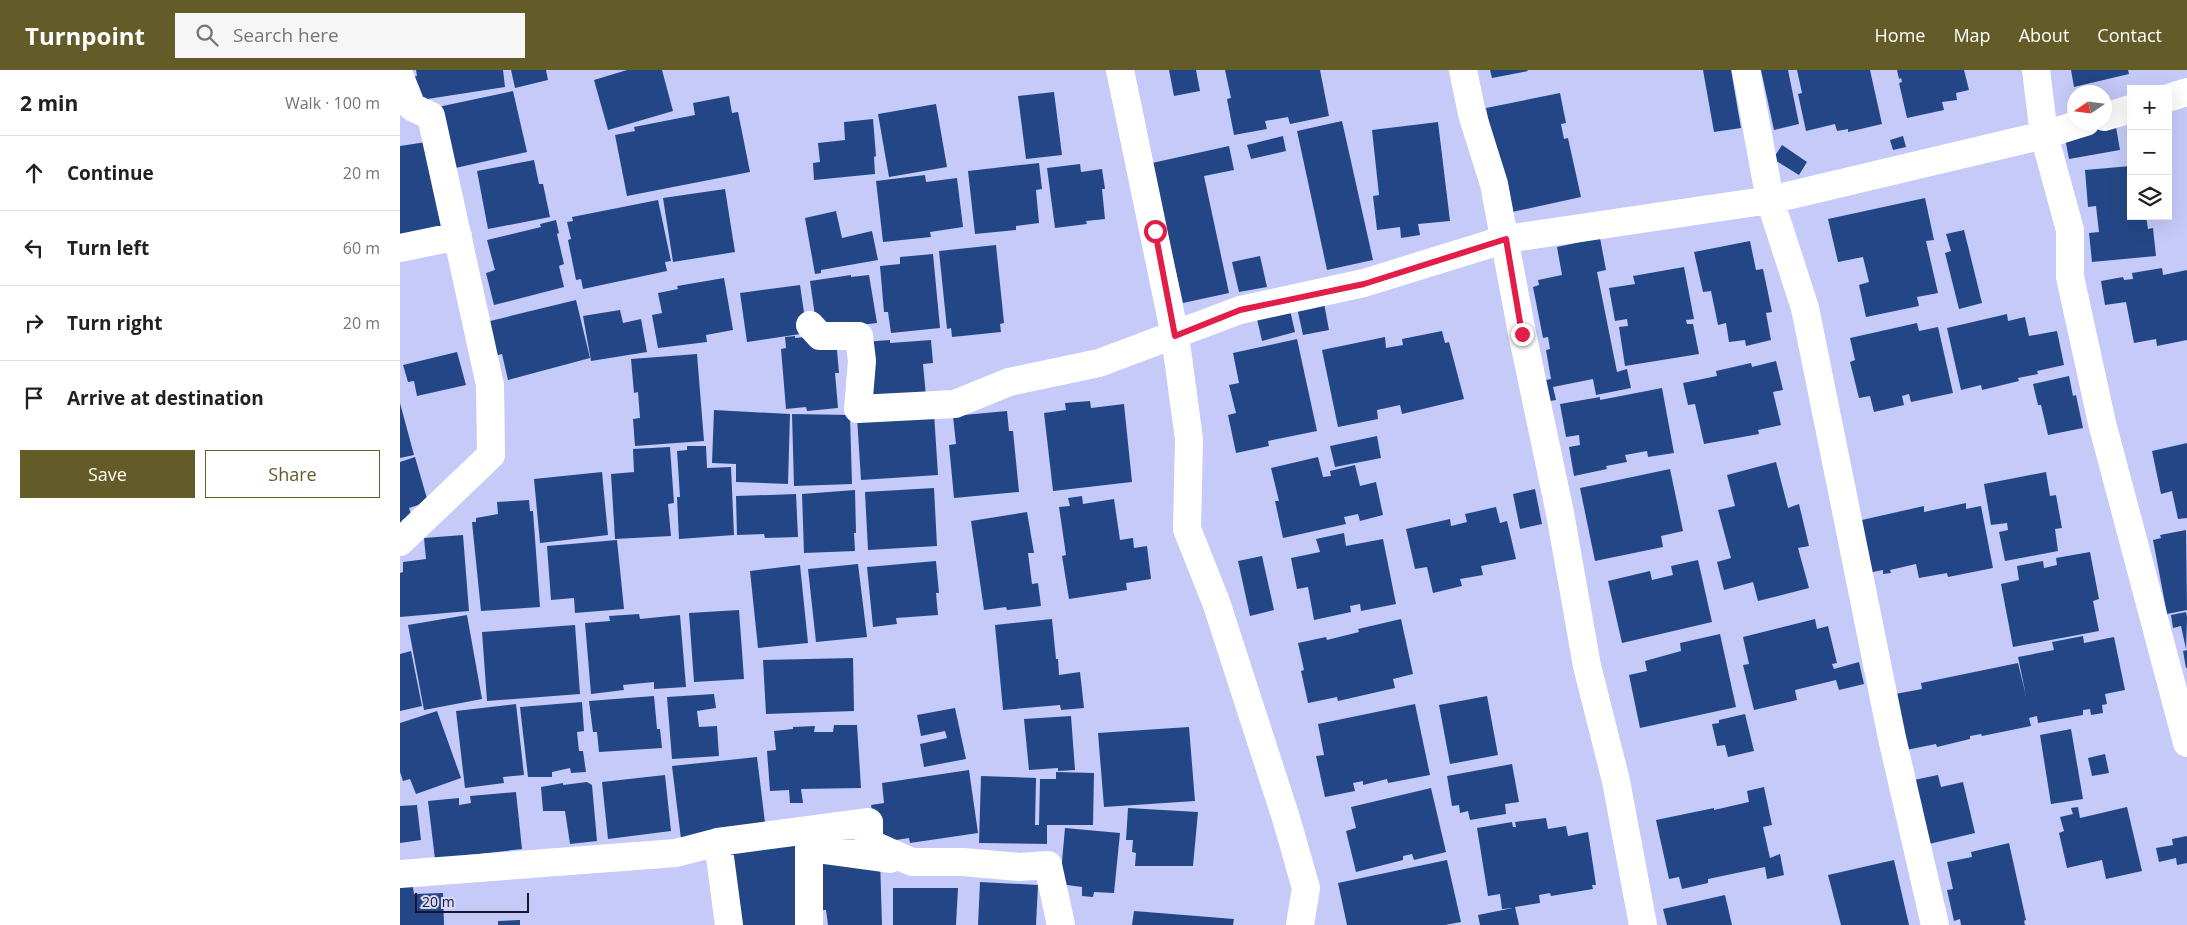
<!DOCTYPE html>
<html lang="en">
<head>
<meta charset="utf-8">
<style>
  :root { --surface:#fff; --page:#f6f6f6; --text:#202124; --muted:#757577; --line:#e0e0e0; --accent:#635b28 }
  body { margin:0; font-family:"Open Sans",sans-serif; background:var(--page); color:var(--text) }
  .controls { position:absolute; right:15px; top:15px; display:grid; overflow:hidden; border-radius:0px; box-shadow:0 5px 20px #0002 }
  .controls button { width:45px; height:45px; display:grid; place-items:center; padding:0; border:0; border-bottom:1px solid var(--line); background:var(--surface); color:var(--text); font:25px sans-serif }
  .compass { position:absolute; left:1667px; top:15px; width:45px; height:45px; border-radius:50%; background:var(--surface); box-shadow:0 5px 20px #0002; rotate:257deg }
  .scale { position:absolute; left:15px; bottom:12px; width:114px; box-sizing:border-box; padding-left:5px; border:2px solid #161632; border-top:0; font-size:14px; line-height:18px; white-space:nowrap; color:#161632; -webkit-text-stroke:4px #d6d9f8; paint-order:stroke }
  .stop { position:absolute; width:15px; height:15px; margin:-11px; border:4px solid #e11d48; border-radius:50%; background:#fff }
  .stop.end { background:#e11d48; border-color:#fff; box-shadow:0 1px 5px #0008 }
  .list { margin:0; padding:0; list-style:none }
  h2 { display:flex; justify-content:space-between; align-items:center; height:65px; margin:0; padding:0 20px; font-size:21px }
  h2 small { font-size:16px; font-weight:400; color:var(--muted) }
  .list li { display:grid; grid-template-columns:32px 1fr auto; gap:15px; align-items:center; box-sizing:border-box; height:75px; padding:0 20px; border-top:1px solid var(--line) }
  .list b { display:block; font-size:19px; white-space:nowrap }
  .list em { font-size:16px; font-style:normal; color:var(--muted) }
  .actions { display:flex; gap:10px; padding:15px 20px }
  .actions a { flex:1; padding:11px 0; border:1px solid var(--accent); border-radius:0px; text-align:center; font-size:18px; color:var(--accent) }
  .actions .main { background:var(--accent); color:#fff }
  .icon { flex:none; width:28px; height:28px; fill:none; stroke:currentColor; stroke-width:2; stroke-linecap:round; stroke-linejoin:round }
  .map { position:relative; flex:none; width:1787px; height:855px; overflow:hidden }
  header { display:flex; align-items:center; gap:30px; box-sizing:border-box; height:70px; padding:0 25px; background:var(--accent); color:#fff }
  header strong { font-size:24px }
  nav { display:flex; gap:28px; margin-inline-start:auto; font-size:18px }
  .search { width:350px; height:45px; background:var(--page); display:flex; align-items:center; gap:12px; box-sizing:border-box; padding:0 18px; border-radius:0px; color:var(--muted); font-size:19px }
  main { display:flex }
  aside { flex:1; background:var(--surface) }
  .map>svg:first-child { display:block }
  .building { fill:#234786 }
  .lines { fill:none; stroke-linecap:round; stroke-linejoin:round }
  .minor { stroke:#fff; stroke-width:28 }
  .route { stroke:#e11d48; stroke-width:6 }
</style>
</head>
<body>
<header>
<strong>Turnpoint</strong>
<div class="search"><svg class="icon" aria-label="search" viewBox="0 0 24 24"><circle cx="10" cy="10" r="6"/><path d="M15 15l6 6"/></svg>Search here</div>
<nav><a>Home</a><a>Map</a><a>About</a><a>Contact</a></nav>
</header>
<main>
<aside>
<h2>2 min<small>Walk · 100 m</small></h2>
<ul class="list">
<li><svg class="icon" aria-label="ahead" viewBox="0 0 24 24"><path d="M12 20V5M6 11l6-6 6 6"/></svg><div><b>Continue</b></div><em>20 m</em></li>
<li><svg class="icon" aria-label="left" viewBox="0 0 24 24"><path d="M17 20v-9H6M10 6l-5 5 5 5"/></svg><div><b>Turn left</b></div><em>60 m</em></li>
<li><svg class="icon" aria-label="right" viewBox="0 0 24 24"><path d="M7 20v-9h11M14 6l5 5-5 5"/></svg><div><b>Turn right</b></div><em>20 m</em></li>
<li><svg class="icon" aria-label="arrive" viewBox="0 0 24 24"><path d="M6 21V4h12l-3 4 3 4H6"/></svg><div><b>Arrive at destination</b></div></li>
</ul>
<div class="actions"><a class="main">Save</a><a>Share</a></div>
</aside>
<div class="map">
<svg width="1787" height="855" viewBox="0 0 1787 855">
  <rect width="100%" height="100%" fill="#c6caf9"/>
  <path class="building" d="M 16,0 L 103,0 L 105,17 L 21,30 L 11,7 L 17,6 Z
    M 111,0 L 146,0 L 148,10 L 115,18 Z
    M 227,0 L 262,0 L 273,41 L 208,60 L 194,10 Z
    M 769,0 L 796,0 L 800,21 L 774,26 Z
    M 825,0 L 920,0 L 929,46 L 890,54 L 888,47 L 865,51 L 867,59 L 834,65 L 827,29 L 831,28 Z
    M 1090,0 L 1127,0 L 1128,1 L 1092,8 Z
    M 1303,0 L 1331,0 L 1341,58 L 1314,62 Z
    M 1361,0 L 1388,0 L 1399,54 L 1374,60 Z
    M 1397,0 L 1470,0 L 1482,54 L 1448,62 L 1448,59 L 1437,61 L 1435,54 L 1406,61 L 1398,24 L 1402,23 Z
    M 1497,0 L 1564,0 L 1569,20 L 1556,23 L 1557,30 L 1542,32 L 1544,40 L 1507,48 L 1499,13 L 1502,12 L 1501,8 L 1499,9 Z
    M 1671,0 L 1728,0 L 1729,4 L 1674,17 Z
    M 113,21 L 127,82 L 51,99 L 38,37 Z
    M 654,22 L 662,85 L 626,89 L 618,26 Z
    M 1160,23 L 1166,53 L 1161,54 L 1164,69 L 1168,68 L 1181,127 L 1112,142 L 1096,87 L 1086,38 Z
    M 329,26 L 332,43 L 338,42 L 350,102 L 227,126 L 215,65 L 235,61 L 234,57 L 295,45 L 293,33 Z
    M 536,34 L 547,97 L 489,107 L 478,44 Z
    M 473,49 L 476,86 L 474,87 L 475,104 L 414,110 L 413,93 L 420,92 L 418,73 L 445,70 L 444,52 Z
    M 942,51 L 973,190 L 927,200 L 897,61 Z
    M 1715,51 L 1720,80 L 1669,89 L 1664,63 Z
    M 1038,52 L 1050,151 L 1018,154 L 1020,165 L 1001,168 L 1000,157 L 977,160 L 973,126 L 979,125 L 972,60 Z
    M 883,66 L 886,81 L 851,89 L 847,75 Z
    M 1503,66 L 1506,77 L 1493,80 L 1490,70 Z
    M 33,71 L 48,161 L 0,171 L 0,76 Z
    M 1382,75 L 1407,92 L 1399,105 L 1373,89 Z
    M 829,76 L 834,100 L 804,106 L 829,223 L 783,233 L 752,93 Z
    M 134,90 L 139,114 L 143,114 L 150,147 L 88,159 L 77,101 Z
    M 639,93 L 642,119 L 636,120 L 639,153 L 616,156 L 616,160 L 575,164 L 568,101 Z
    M 680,94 L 681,102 L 702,99 L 705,119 L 702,119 L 705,149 L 686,151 L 687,154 L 655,158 L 647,98 Z
    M 1731,96 L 1731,146 L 1746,146 L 1748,159 L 1753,158 L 1756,186 L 1692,192 L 1689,163 L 1699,162 L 1696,136 L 1688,137 L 1685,100 Z
    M 525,105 L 526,112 L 557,108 L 563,157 L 530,162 L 531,167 L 483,172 L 476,111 Z
    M 325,119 L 335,182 L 273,192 L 263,128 Z
    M 1525,128 L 1534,170 L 1526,171 L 1538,223 L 1517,227 L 1519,236 L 1466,247 L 1459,215 L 1469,212 L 1463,187 L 1438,192 L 1428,149 Z
    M 258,130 L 271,191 L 265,192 L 267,201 L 183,219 L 181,209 L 176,210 L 168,170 L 171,169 L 167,152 L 173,151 L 172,147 Z
    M 436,141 L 442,168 L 472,161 L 478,190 L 421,200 L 421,203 L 415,204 L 405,148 Z
    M 156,150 L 159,163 L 157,164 L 164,194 L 159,196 L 164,217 L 94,235 L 86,203 L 95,200 L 87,170 L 141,157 L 140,154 Z
    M 1564,160 L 1582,233 L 1559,239 L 1545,183 L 1551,181 L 1546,164 Z
    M 1200,168 L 1206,200 L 1197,202 L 1217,302 L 1227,299 L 1231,318 L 1196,325 L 1193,309 L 1153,317 L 1156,330 L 1144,332 L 1140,311 L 1151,309 L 1146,280 L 1150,279 L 1148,267 L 1143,268 L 1133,217 L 1139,215 L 1138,210 L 1162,205 L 1157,177 Z
    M 1350,171 L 1356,200 L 1363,199 L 1372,242 L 1366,243 L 1371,270 L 1346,276 L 1345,270 L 1329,272 L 1326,253 L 1318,255 L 1311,221 L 1303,222 L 1294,182 Z
    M 596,175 L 604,253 L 600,254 L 601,262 L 552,267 L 551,258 L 547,259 L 539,181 Z
    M 533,184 L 540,258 L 491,263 L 488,242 L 484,242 L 480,196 L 500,194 L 500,187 Z
    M 860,186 L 867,217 L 839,222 L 832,192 Z
    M 1284,197 L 1294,249 L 1286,250 L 1287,254 L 1293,254 L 1299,284 L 1225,296 L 1219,257 L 1228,256 L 1227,249 L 1215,251 L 1209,218 L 1235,214 L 1233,206 Z
    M 1762,198 L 1763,205 L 1787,200 L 1787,270 L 1757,276 L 1756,269 L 1734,273 L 1726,232 L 1705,235 L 1701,211 L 1723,207 L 1724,210 L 1733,209 L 1732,203 Z
    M 451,205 L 451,207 L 469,205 L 477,253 L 417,260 L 410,211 Z
    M 324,208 L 333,260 L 306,265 L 307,272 L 258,278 L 252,245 L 262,243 L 258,223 L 278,219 L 277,216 Z
    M 400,215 L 407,263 L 347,272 L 340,223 Z
    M 923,228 L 929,260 L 903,265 L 896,233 Z
    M 176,230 L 190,288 L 108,310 L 102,284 L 94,286 L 86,252 Z
    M 220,240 L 223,253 L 241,249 L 247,282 L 191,291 L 183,246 Z
    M 890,240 L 895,262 L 862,271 L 857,249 Z
    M 1607,244 L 1608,251 L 1625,247 L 1629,266 L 1657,261 L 1664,295 L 1637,301 L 1638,304 L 1618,308 L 1619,311 L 1582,320 L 1581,315 L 1561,320 L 1547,258 Z
    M 1517,253 L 1519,261 L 1538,257 L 1553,323 L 1511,332 L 1509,324 L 1502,326 L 1504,335 L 1474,342 L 1470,326 L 1459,328 L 1450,292 L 1455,290 L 1450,268 Z
    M 1042,261 L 1045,273 L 1049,272 L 1064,329 L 1002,344 L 1000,335 L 977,340 L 978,349 L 938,357 L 922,280 L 985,267 L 986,278 L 1003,275 L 1002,269 Z
    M 395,266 L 395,268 L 416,266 L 436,269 L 439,303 L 435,303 L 438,338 L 407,341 L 406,337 L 386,339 L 381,279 L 386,278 L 385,267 Z
    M 897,269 L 917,361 L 868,371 L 869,376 L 836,383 L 828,345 L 836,343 L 829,315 L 839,313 L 833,283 Z
    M 490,270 L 490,273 L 531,270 L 533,293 L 523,294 L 526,326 L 468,334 L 463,272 Z
    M 57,282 L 66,315 L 17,326 L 14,311 L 8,312 L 3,295 Z
    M 297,284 L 304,371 L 235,376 L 233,349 L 240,348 L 238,322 L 234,323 L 231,289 Z
    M 1376,291 L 1383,320 L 1373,322 L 1381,355 L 1358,360 L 1359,364 L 1304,374 L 1295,334 L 1288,335 L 1283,313 L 1317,306 L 1316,301 L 1351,293 L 1352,297 Z
    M 1669,306 L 1673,326 L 1676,325 L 1683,358 L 1648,365 L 1641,335 L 1638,335 L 1633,314 Z
    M 1262,318 L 1274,383 L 1248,387 L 1247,381 L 1225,385 L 1227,392 L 1206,396 L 1207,399 L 1174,406 L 1169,377 L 1180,375 L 1179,365 L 1166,367 L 1160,334 L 1200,327 L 1200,330 Z
    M 690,331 L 691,338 L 724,334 L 732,412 L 653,421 L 644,343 L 666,340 L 665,333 Z
    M 0,333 L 14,385 L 0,388 Z
    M 314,340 L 390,344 L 388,414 L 336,412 L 336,394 L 312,393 Z
    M 607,341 L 609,361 L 613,361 L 619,422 L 554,428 L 549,375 L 556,374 L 553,346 Z
    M 534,343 L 538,405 L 461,410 L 457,347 Z
    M 392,344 L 450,345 L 452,414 L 394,416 Z
    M 977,366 L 981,388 L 935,397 L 930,376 Z
    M 1787,373 L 1787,448 L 1778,449 L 1772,421 L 1761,424 L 1752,381 Z
    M 287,376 L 306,376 L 307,398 L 331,397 L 334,465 L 279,469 L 277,427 L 280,427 L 277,381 L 287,380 Z
    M 270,377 L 274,433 L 268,434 L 271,466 L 215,469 L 211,404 L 234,402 L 233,379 Z
    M 15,387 L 28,432 L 9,438 L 12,447 L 2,450 L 4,457 L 0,458 L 0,392 Z
    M 918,387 L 923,407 L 931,406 L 930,401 L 955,395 L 960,416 L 976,412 L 983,445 L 960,451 L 958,444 L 944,447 L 946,454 L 883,468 L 875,431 L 879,431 L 871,398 Z
    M 1376,392 L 1388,438 L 1399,434 L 1409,476 L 1398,478 L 1409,518 L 1358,531 L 1353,512 L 1324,520 L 1317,492 L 1331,488 L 1318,440 L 1335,436 L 1327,405 Z
    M 1270,399 L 1283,461 L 1261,466 L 1263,477 L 1195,491 L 1180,418 Z
    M 202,402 L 208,465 L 140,473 L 134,409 Z
    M 1646,402 L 1650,426 L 1656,425 L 1662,458 L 1655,459 L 1658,481 L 1605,491 L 1599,462 L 1608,460 L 1607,453 L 1591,455 L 1584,414 Z
    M 534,418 L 537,476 L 468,480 L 465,422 Z
    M 1135,419 L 1142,454 L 1120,459 L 1113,424 Z
    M 455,420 L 456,463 L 454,463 L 455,481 L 404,483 L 402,424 Z
    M 396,424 L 398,467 L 365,468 L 364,464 L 337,465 L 336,426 Z
    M 682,426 L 683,434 L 714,429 L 720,470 L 733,468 L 734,478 L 747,476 L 751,509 L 726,513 L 727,520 L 669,529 L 662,486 L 666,485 L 659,437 L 670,436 L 668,428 Z
    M 129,430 L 130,441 L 133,441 L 140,537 L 81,541 L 72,452 L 76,452 L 76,448 L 98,444 L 97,432 Z
    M 1566,433 L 1566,439 L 1581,436 L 1593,498 L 1548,507 L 1547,503 L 1519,508 L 1516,494 L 1490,500 L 1491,503 L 1483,504 L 1483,500 L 1463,504 L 1453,452 L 1524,436 L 1524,442 Z
    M 1096,437 L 1100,453 L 1107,451 L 1116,489 L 1081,496 L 1083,505 L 1060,509 L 1062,516 L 1033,523 L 1027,497 L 1015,499 L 1006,459 L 1050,449 L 1051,456 L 1067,452 L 1065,444 Z
    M 627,442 L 634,483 L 628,483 L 632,514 L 638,513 L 641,536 L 607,540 L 606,537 L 584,540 L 571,451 Z
    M 1786,460 L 1787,540 L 1767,544 L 1753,470 L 1761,468 L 1760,465 Z
    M 944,463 L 946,476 L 983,469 L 996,534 L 961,541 L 960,534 L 950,536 L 951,542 L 914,550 L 908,517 L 897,519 L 891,488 L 920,482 L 916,469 Z
    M 63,465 L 69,541 L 0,547 L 0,503 L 3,502 L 3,492 L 26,489 L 24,468 Z
    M 217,470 L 224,539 L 175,543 L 174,528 L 151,530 L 147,476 Z
    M 1690,482 L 1699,529 L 1693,531 L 1699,561 L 1613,577 L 1601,514 L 1619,510 L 1617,496 L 1643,491 L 1644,498 L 1657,495 L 1656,488 Z
    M 862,486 L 874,540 L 850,546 L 838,491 Z
    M 1298,490 L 1312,552 L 1222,573 L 1208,511 L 1250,501 L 1252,510 L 1273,505 L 1271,496 Z
    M 536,491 L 539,523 L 536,523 L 538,545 L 496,548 L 497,554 L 473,557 L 467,497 Z
    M 458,494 L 467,567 L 416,572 L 408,499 Z
    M 400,495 L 408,573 L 358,578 L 350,501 Z
    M 339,540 L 344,609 L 294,612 L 289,543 Z
    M 1786,542 L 1787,547 L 1786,579 L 1781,556 L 1773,558 L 1771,545 Z
    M 239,544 L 240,549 L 280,545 L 286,617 L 254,619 L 254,612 L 223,615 L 224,620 L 191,624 L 185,553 L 210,551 L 209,546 Z
    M 67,545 L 82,629 L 24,640 L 8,555 Z
    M 652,549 L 656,589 L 658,589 L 659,605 L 680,602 L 684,638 L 661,640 L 660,635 L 603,640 L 595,555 Z
    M 1001,549 L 1013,604 L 993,609 L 995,618 L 938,631 L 937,627 L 908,633 L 901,601 L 904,600 L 898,573 L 926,567 L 927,570 L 959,562 L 958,559 Z
    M 1415,549 L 1417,559 L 1428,556 L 1437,593 L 1432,594 L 1434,599 L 1459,592 L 1464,614 L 1439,620 L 1436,610 L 1395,620 L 1397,630 L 1354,640 L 1343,595 L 1349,594 L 1343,567 Z
    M 175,555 L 180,624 L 87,631 L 82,562 Z
    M 1320,564 L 1336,637 L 1240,658 L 1229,605 L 1247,601 L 1245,591 L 1281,581 L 1280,573 Z
    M 1683,566 L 1684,573 L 1714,567 L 1725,620 L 1705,624 L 1707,634 L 1702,635 L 1703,643 L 1691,645 L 1690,639 L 1683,640 L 1683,645 L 1638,653 L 1637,646 L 1629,648 L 1631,656 L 1582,666 L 1581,664 L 1570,666 L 1570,669 L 1537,677 L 1536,674 L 1506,680 L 1495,624 L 1522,619 L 1521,613 L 1618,593 L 1626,626 L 1618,587 L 1654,580 L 1652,572 Z
    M 1787,580 L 1787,598 L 1786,598 L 1783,581 Z
    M 11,581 L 22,636 L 0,641 L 0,584 Z
    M 453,588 L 454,641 L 366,644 L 363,590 Z
    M 314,624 L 316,638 L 297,641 L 299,657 L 317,656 L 319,686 L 272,689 L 267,627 Z
    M 254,626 L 257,659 L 260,659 L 262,678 L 199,682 L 197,662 L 193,662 L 189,631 Z
    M 1087,626 L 1098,685 L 1050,694 L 1039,635 Z
    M 182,632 L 184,661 L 177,662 L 179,681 L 183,681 L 186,702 L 171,703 L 170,698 L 152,702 L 152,707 L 128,707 L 120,637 Z
    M 116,634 L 124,705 L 103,707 L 104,713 L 65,718 L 56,641 Z
    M 1015,634 L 1030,705 L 988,713 L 987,709 L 963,715 L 963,711 L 953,713 L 955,721 L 925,727 L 916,686 L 924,685 L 918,654 Z
    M 555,638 L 566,689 L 524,697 L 520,674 L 547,668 L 545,661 L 521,666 L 517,645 Z
    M 37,641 L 61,708 L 16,724 L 10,709 L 3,711 L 0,702 L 0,653 Z
    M 1345,644 L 1354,681 L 1328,687 L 1325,675 L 1317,676 L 1312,654 L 1319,653 L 1319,650 Z
    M 671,646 L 675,700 L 658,701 L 658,698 L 629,700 L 624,649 Z
    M 434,655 L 457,655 L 461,718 L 401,719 L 403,733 L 390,733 L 389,720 L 370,721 L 367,681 L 376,680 L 374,661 L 393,659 L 393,657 L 415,656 L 414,662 L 433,662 Z
    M 789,657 L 795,731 L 704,737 L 698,663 Z
    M 1671,659 L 1683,729 L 1651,734 L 1640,665 Z
    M 1705,684 L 1709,703 L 1692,706 L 1688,688 Z
    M 357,687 L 366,761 L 281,769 L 272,696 Z
    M 1112,694 L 1119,732 L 1105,734 L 1106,744 L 1070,750 L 1068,741 L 1060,743 L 1059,735 L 1052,736 L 1047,706 Z
    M 569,700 L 578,763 L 510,773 L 509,768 L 477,773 L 471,735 L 484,733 L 482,713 Z
    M 656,702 L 694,703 L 693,755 L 647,755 L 647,774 L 579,773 L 581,706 L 636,708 L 635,755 L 639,755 L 640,709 L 656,709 Z
    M 265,705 L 271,761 L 208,769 L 202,712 Z
    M 1538,705 L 1541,717 L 1563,712 L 1575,763 L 1525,775 L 1509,711 Z
    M 187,712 L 192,715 L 197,771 L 170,774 L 165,741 L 143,741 L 141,717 L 163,713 L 163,715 Z
    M 1364,717 L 1372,755 L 1363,757 L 1370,788 L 1380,784 L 1384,805 L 1367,809 L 1365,797 L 1308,809 L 1308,813 L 1282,819 L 1279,807 L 1269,809 L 1256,750 L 1314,738 L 1314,740 L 1349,732 L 1347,721 Z
    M 1031,718 L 1046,782 L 1014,790 L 1012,784 L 1003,786 L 1003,790 L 956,802 L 946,761 L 956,758 L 951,737 Z
    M 116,722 L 122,779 L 35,789 L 28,731 L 59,728 L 59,735 L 71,733 L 70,726 Z
    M 17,735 L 21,770 L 0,773 L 0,736 Z
    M 1678,737 L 1680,748 L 1727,737 L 1742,801 L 1706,809 L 1702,790 L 1667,798 L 1659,763 L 1664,761 L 1660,747 L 1673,744 L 1671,738 Z
    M 728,738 L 798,742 L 793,796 L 735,796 L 736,783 L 732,782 L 733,770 L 726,770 Z
    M 1146,748 L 1148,759 L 1166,756 L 1168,766 L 1188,762 L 1196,815 L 1192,815 L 1193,819 L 1151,826 L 1150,823 L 1139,825 L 1140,833 L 1115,837 L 1119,855 L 1080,855 L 1078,845 L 1113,838 L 1102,839 L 1100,824 L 1088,826 L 1077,758 L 1112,752 L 1113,757 L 1116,757 L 1115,752 Z
    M 665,758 L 720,763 L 714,823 L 694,822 L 693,827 L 682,826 L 682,817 L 660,814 Z
    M 1787,766 L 1787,793 L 1777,795 L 1776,788 L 1759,792 L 1756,778 L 1773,775 L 1772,769 Z
    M 1609,773 L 1626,850 L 1624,851 L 1625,855 L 1561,855 L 1560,849 L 1554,851 L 1547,820 L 1553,819 L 1547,792 L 1572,787 L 1571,782 Z
    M 401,774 L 405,855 L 340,855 L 330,778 Z
    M 417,788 L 480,788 L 482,855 L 428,855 L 426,840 L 418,840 Z
    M 1047,790 L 1061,852 L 1045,855 L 947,855 L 938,813 Z
    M 1494,790 L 1509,855 L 1441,855 L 1428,805 Z
    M 580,812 L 638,815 L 636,855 L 578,855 Z
    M 0,817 L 13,817 L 14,824 L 43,823 L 44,855 L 0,855 Z
    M 493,818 L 558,818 L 556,855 L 493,855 Z
    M 1325,825 L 1332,855 L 1267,855 L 1263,839 Z
    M 734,841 L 834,849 L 833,855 L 732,855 Z
    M 120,850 L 120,855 L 98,855 L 98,851 Z"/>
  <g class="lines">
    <path class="minor" d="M 720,0 L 775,266 L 789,369 L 787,459 L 816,532 L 886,748 L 906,818 L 900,855
      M 1063,0 L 1072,44 L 1094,114 L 1122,263 L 1160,443 L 1187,596 L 1216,711 L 1243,855
      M 1346,0 L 1370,130 L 1405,238 L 1492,668 L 1535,855
      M 1636,0 L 1644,65 L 1670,160 L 1670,207 L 1702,353 L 1787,673
      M 0,7 L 12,37 L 31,46 L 90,315 L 91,385 L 0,472
      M 1768,28 L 1787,22
      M 1704,47 L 1731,39
      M 0,178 L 58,166
      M 410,255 L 420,266 L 459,266 L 462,291 L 458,339 L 555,334 L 609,312 L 699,293 L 840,240 L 964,213 L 1106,169 L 1370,130 L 1644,65 L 1686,52
      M 318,772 L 329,855
      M 0,804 L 276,783 L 318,772 L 469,752 L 469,773 L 512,792 L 563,792 L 619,797 L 648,795 L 661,855
      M 409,855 L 409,778 L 490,789"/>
  </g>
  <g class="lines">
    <path class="route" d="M 755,161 L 775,266 L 840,240 L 964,214 L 1106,169 L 1122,264"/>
  </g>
</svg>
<div class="controls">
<button>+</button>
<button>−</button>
<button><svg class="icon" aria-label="layers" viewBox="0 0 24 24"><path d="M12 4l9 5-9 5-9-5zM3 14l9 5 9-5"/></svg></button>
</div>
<svg class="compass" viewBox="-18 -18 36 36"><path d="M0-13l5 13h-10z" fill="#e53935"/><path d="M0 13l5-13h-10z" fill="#757577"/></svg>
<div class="scale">20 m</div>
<div class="stop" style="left:755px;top:161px"></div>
<div class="stop end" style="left:1122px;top:264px"></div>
</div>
</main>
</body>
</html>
